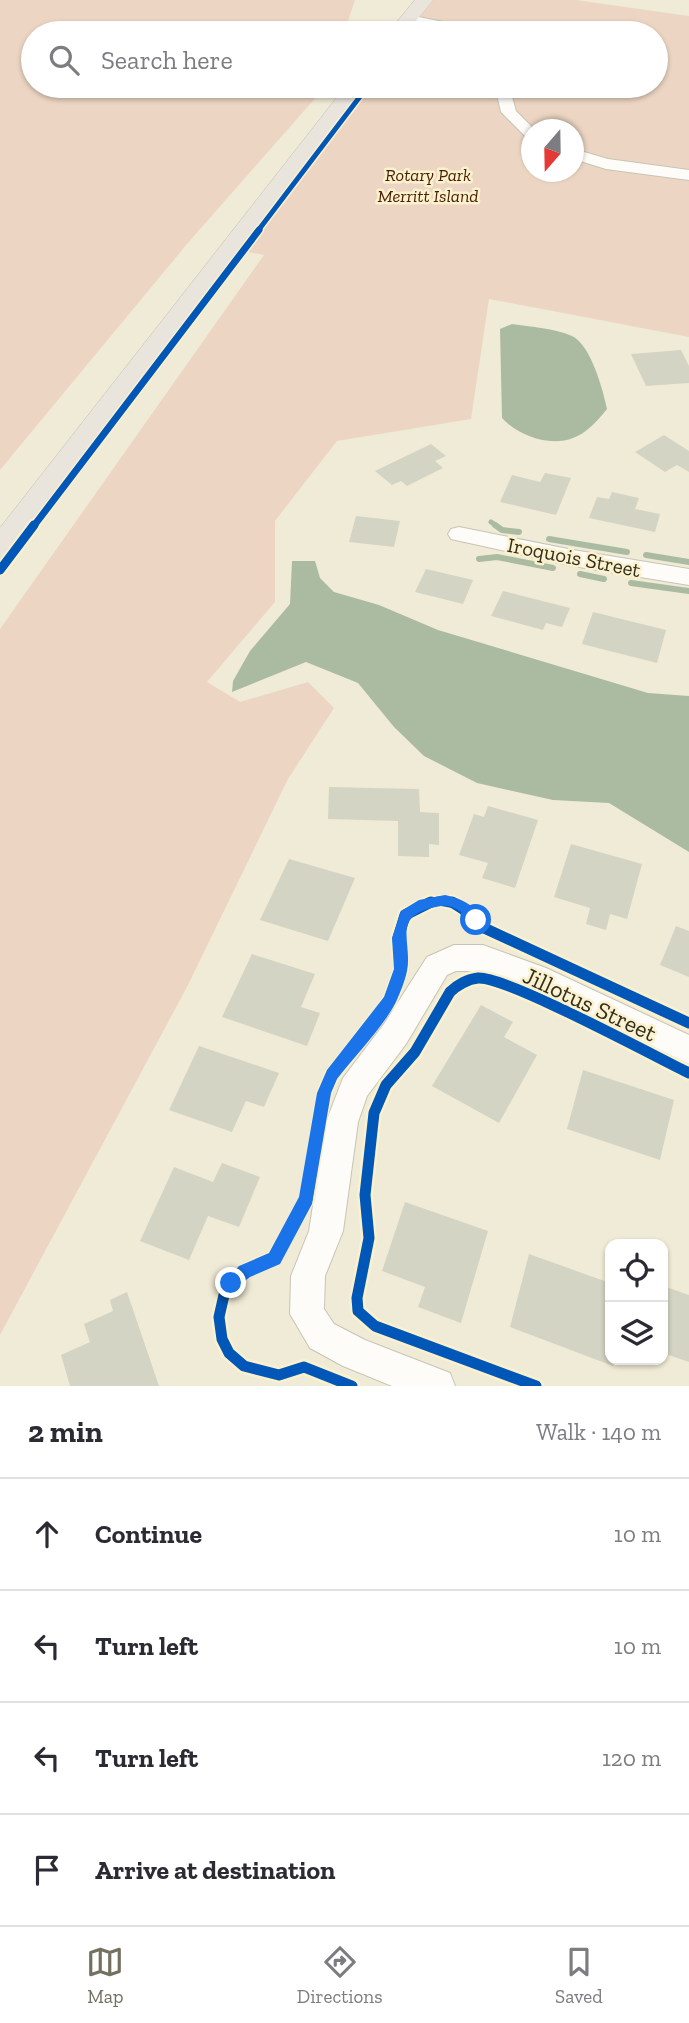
<!DOCTYPE html>
<html lang="en">
<head>
<meta charset="utf-8">
<style>
  :root { --surface:#fff; --page:#f2f2f3; --text:#2b2b33; --muted:#7c7c81; --line:#e1e1e2; --accent:#747060 }
  body { margin:0; font-family:"Zilla Slab",serif; background:var(--page); color:var(--text) }
  .controls { position:absolute; right:21px; bottom:21px; display:grid; overflow:hidden; border-radius:14px; box-shadow:0 2px 5px #0004 }
  .controls button { width:63px; height:63px; display:grid; place-items:center; padding:0; border:0; border-bottom:2px solid var(--line); background:var(--surface); color:var(--text); font:35px sans-serif }
  .compass { position:absolute; left:521px; top:119px; width:63px; height:63px; border-radius:50%; background:var(--surface); box-shadow:0 2px 5px #0004; rotate:200deg }
  .stop { position:absolute; width:21px; height:21px; margin:-16px; border:5px solid #1a73e8; border-radius:50%; background:#fff }
  .stop.end { background:#1a73e8; border-color:#fff; box-shadow:0 2px 7px #0008 }
  .list { margin:0; padding:0; list-style:none }
  h2 { display:flex; justify-content:space-between; align-items:center; height:91px; margin:0; padding:0 28px; font-size:30px }
  h2 small { font-size:23px; font-weight:400; color:var(--muted) }
  .list li { display:grid; grid-template-columns:46px 1fr auto; gap:21px; align-items:center; box-sizing:border-box; height:112px; padding:0 28px; border-top:2px solid var(--line) }
  .list b { display:block; font-size:26px; white-space:nowrap }
  .list em { font-size:23px; font-style:normal; color:var(--muted) }
  .icon { flex:none; width:38px; height:38px; fill:none; stroke:currentColor; stroke-width:2; stroke-linecap:round; stroke-linejoin:round }
  .map { position:relative; flex:none; width:689px; height:1386px; overflow:hidden }
  .search { position:absolute; background:var(--surface); box-shadow:0 2px 5px #0004; left:21px; right:21px; top:21px; height:77px; display:flex; align-items:center; gap:18px; box-sizing:border-box; padding:0 24px; border-radius:38px; color:var(--muted); font-size:26px }
  .sheet { height:539px; background:var(--surface) }
  nav { display:flex; justify-content:space-around; align-items:center; box-sizing:border-box; height:98px; border-top:2px solid var(--line); background:var(--surface); font-size:19px; color:var(--muted) }
  nav a { display:grid; justify-items:center; gap:4px }
  nav .on { color:var(--accent) }
  .map>svg:first-child { display:block }
  .green { fill:#ecd6c3; fill-rule:evenodd }
  .water { fill:#abbba2 }
  .lines { fill:none; stroke-linecap:round; stroke-linejoin:round }
  .stream-far1 { stroke:#abbba2; stroke-width:5 }
  .stream { stroke:#abbba2; stroke-width:6 }
  .building { fill:#d4d4c4 }
  .minor-casing { stroke:#c8c4b4; stroke-width:2 }
  .major-casing { stroke:#cccac0; stroke-width:1 }
  .minor { fill:#fdfcf9; fill-rule:evenodd }
  .major { fill:#e9e4dc; fill-rule:evenodd }
  .cycleway-far3-casing { stroke:#fbf1cc; stroke-width:8 }
  .cycleway-far2-casing { stroke:#fbf1cc; stroke-width:10 }
  .cycleway-far1-casing { stroke:#fbf1cc; stroke-width:13 }
  .cycleway-casing { stroke:#fbf1cc; stroke-width:16 }
  .cycleway-far3 { stroke:#0057b8; stroke-width:5 }
  .cycleway-far2 { stroke:#0057b8; stroke-width:7 }
  .cycleway-far1 { stroke:#0057b8; stroke-width:9 }
  .cycleway { stroke:#0057b8; stroke-width:11 }
  .route { fill:#1a73e8 }
  .labels { text-anchor:middle; dominant-baseline:central; stroke-width:5; stroke-linejoin:round; paint-order:stroke }
  .far-park-label { font-size:18px; font-style:italic; fill:#4a1d05; stroke:#fbf1cc }
  .street-label { font-size:21px; fill:#322e20; stroke:#fbf1cc }
  .near-street-label { font-size:24px; fill:#322e20; stroke:#fbf1cc }
</style>
</head>
<body>
<div class="map">
<svg width="689" height="1386" viewBox="0 0 689 1386">
  <rect width="100%" height="100%" fill="#f0ebd6"/>
  <path class="green" d="M 0,0 L 355,0 L 344,33 L 33,33 L 33,86 L 326,86 L 187,244 L 0,470 Z
    M 425,0 L 576,0 L 689,16 L 689,337 L 489,299 L 471,419 L 337,441 L 275,521 L 275,602 L 207,682 L 240,702 L 308,682 L 334,708 L 288,779 L 187,987 L 0,1335 L 0,629 L 264,255 L 244,251 L 363,86 L 656,86 L 656,33 L 401,33 ZM 532,130 L 574,130 L 574,172 L 532,172 Z"/>
  <path class="water" d="M 512,324 C 531,327 554,328 572,336 C 591,345 603,390 607,409 C 598,420 587,433 573,438 C 550,447 518,436 502,418 L 500,329 Z
    M 292,561 L 315,561 L 320,578 L 334,592 L 379,605 L 438,630 L 648,693 L 689,696 L 689,852 L 609,803 L 553,800 L 477,783 L 424,756 L 394,727 L 358,683 L 306,662 L 232,692 L 233,681 L 250,651 L 290,604 Z"/>
  <g class="lines">
    <path class="stream-far1" d="M 491,522 L 498,527"/>
    <path class="stream" d="M 495,525 L 502,530 L 519,532
      M 549,539 L 627,552
      M 646,555 L 689,562
      M 479,559 L 497,557 L 553,568
      M 580,574 L 604,579
      M 631,583 L 689,591"/>
  </g>
  <path class="building" d="M 681,350 L 689,366 L 689,383 L 646,386 L 631,354 Z
    M 664,435 L 689,451 L 689,472 L 677,465 L 665,472 L 635,452 Z
    M 431,444 L 446,456 L 435,461 L 443,468 L 407,486 L 401,481 L 392,485 L 375,471 Z
    M 545,473 L 571,478 L 556,515 L 500,502 L 512,475 L 540,482 Z
    M 612,492 L 639,498 L 635,509 L 660,514 L 655,532 L 589,518 L 597,497 L 609,499 Z
    M 356,516 L 400,521 L 394,547 L 349,542 Z
    M 426,569 L 473,580 L 463,604 L 415,592 Z
    M 503,591 L 570,608 L 562,627 L 546,623 L 543,630 L 491,616 Z
    M 593,612 L 666,630 L 657,663 L 582,644 Z
    M 329,787 L 419,789 L 420,812 L 439,813 L 439,845 L 429,844 L 429,857 L 398,856 L 398,821 L 328,819 Z
    M 488,806 L 538,820 L 515,888 L 482,878 L 488,863 L 459,855 L 474,814 L 484,817 Z
    M 571,844 L 642,864 L 627,919 L 610,914 L 606,930 L 586,924 L 590,908 L 554,897 Z
    M 289,859 L 355,878 L 328,941 L 260,920 Z
    M 676,926 L 689,931 L 689,977 L 660,965 Z
    M 252,954 L 315,974 L 301,1007 L 320,1013 L 307,1046 L 222,1017 Z
    M 481,1005 L 513,1022 L 504,1037 L 537,1055 L 499,1123 L 432,1086 Z
    M 199,1046 L 279,1073 L 264,1107 L 246,1101 L 232,1132 L 169,1110 Z
    M 583,1070 L 674,1100 L 660,1160 L 567,1129 Z
    M 222,1163 L 260,1177 L 239,1227 L 208,1216 L 189,1260 L 140,1241 L 174,1167 L 213,1182 Z
    M 405,1202 L 488,1231 L 461,1323 L 418,1307 L 425,1287 L 382,1271 Z
    M 529,1254 L 610,1283 L 610,1360 L 615,1360 L 613,1366 L 510,1327 Z
    M 663,1286 L 689,1295 L 689,1362 L 663,1353 Z
    M 127,1292 L 159,1386 L 70,1386 L 61,1355 L 90,1342 L 84,1324 L 113,1311 L 110,1300 Z"/>
  <g class="lines">
    <g class="minor-casing">
      <path id="minor" d="M 408,15 L 480,29 L 487,33 L 460,33 L 403,22 L 403,16 Z
        M 495,86 L 509,86 L 516,111 L 535,130 L 532,130 L 532,140 L 527,138 L 501,112 Z
        M 574,149 L 608,159 L 689,170 L 689,180 L 606,169 L 574,159 Z
        M 459,527 L 573,550 L 689,569 L 689,585 L 573,566 L 451,539 L 448,534 L 451,529 Z
        M 454,945 L 483,945 L 546,968 L 689,1035 L 689,1064 L 526,986 L 483,971 L 456,971 L 447,975 L 406,1044 L 367,1096 L 358,1122 L 343,1231 L 325,1276 L 324,1309 L 334,1324 L 365,1340 L 450,1373 L 455,1386 L 392,1386 L 343,1366 L 310,1348 L 290,1314 L 291,1276 L 309,1231 L 326,1122 L 343,1078 L 384,1024 L 427,957 Z"/>
    </g>
    <g class="major-casing">
      <path id="major" d="M 415,0 L 433,0 L 406,33 L 388,33 Z
        M 346,86 L 365,86 L 10,555 L 0,558 L 0,528 Z"/>
    </g>
    <use href="#minor" class="minor"/>
    <use href="#major" class="major"/>
    <g class="cycleway-far3-casing">
      <path id="cycleway-far3" d="M 257,232 L 368,86"/>
    </g>
    <g class="cycleway-far2-casing">
      <path id="cycleway-far2" d="M 33,527 L 259,230"/>
    </g>
    <g class="cycleway-far1-casing">
      <path id="cycleway-far1" d="M 0,570 L 34,525
        M 426,904 L 439,901 L 456,904"/>
    </g>
    <g class="cycleway-casing">
      <path id="cycleway" d="M 452,902 L 463,909 L 482,927 L 689,1023
        M 352,1386 L 304,1367 L 279,1375 L 244,1366 L 229,1353 L 222,1339 L 219,1317 L 224,1295 L 231,1283 L 245,1271 L 274,1258 L 307,1199 L 324,1093 L 332,1075 L 390,1000 L 401,969 L 398,938 L 405,915 L 431,902
        M 536,1386 L 375,1326 L 358,1311 L 357,1298 L 369,1238 L 365,1195 L 374,1113 L 386,1085 L 415,1052 L 450,992 C 457,985 468,979 478,978 C 506,976 654,1056 689,1073"/>
    </g>
    <use href="#cycleway-far3" class="cycleway-far3"/>
    <use href="#cycleway-far2" class="cycleway-far2"/>
    <use href="#cycleway-far1" class="cycleway-far1"/>
    <use href="#cycleway" class="cycleway"/>
  </g>
  <path class="route" d="M 445,895 C 462,899 474,904 482,920 L 480,924 L 471,924 C 465,913 454,904 441,906 C 389,914 413,941 407,971 C 405,981 400,993 396,1002 C 384,1026 354,1057 337,1079 L 331,1093 L 312,1204 L 280,1264 L 250,1277 L 231,1291 L 226,1289 L 223,1283 L 239,1266 L 269,1253 L 299,1197 L 317,1093 L 327,1070 L 384,997 L 394,969 L 392,938 L 401,911 L 419,900 Z"/>
  <g class="labels">
    <g class="far-park-label">
      <text x="428" y="175">Rotary Park<tspan x="428" dy="21">Merritt Island</tspan></text>
    </g>
    <g class="street-label">
      <text transform="translate(574 557) rotate(11)">Iroquois Street</text>
    </g>
    <g class="near-street-label">
      <text transform="translate(590 1004) rotate(25)">Jillotus Street</text>
    </g>
  </g>
</svg>
<div class="controls">
<button><svg class="icon" aria-label="locate" viewBox="0 0 24 24"><circle cx="12" cy="12" r="6"/><path d="M12 2v4M12 18v4M2 12h4M18 12h4"/></svg></button>
<button><svg class="icon" aria-label="layers" viewBox="0 0 24 24"><path d="M12 4l9 5-9 5-9-5zM3 14l9 5 9-5"/></svg></button>
</div>
<svg class="compass" viewBox="-18 -18 36 36"><path d="M0-13l5 13h-10z" fill="#e53935"/><path d="M0 13l5-13h-10z" fill="#7c7c81"/></svg>
<div class="stop" style="left:476px;top:920px"></div>
<div class="stop end" style="left:231px;top:1283px"></div>
<div class="search"><svg class="icon" aria-label="search" viewBox="0 0 24 24"><circle cx="10" cy="10" r="6"/><path d="M15 15l6 6"/></svg>Search here</div>
</div>
<section class="sheet">
<h2>2 min<small>Walk · 140 m</small></h2>
<ul class="list">
<li><svg class="icon" aria-label="ahead" viewBox="0 0 24 24"><path d="M12 20V5M6 11l6-6 6 6"/></svg><div><b>Continue</b></div><em>10 m</em></li>
<li><svg class="icon" aria-label="left" viewBox="0 0 24 24"><path d="M17 20v-9H6M10 6l-5 5 5 5"/></svg><div><b>Turn left</b></div><em>10 m</em></li>
<li><svg class="icon" aria-label="left" viewBox="0 0 24 24"><path d="M17 20v-9H6M10 6l-5 5 5 5"/></svg><div><b>Turn left</b></div><em>120 m</em></li>
<li><svg class="icon" aria-label="arrive" viewBox="0 0 24 24"><path d="M6 21V4h12l-3 4 3 4H6"/></svg><div><b>Arrive at destination</b></div></li>
</ul>
</section>
<nav>
<a class="on"><svg class="icon" aria-label="map" viewBox="0 0 24 24"><path d="M3 6l6-2 6 2 6-2v14l-6 2-6-2-6 2zM9 4v14M15 6v14"/></svg>Map</a>
<a><svg class="icon" aria-label="directions" viewBox="0 0 24 24"><path d="M12 3l9 9-9 9-9-9zM9 14v-3h6M13 9l2 2-2 2"/></svg>Directions</a>
<a><svg class="icon" aria-label="saved" viewBox="0 0 24 24"><path d="M7 4h10v16l-5-4-5 4z"/></svg>Saved</a>
</nav>
</body>
</html>
